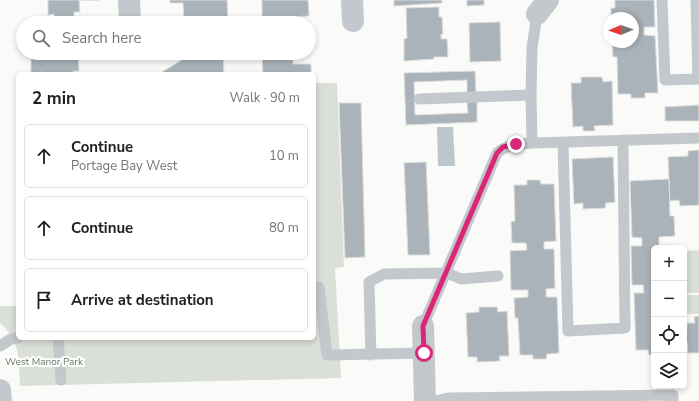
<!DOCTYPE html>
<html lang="en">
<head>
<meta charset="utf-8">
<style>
  :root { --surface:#fff; --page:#f2f2f2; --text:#202124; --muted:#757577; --line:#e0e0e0 }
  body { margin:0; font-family:"Nunito Sans",sans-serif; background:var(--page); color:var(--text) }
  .controls { position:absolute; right:12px; bottom:12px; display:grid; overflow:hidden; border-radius:6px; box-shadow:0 2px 6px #0003 }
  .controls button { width:36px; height:36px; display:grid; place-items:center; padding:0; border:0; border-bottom:1px solid var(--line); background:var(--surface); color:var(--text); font:20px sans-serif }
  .compass { position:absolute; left:603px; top:12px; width:36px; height:36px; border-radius:50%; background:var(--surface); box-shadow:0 2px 6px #0003; rotate:268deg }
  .stop { position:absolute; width:12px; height:12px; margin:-9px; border:3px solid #db2777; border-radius:50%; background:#fff }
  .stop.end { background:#db2777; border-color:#fff; box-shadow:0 1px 4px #0008 }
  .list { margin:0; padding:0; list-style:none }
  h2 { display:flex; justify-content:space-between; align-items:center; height:52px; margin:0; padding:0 16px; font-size:17px }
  h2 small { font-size:13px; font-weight:400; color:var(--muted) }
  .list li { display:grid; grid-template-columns:26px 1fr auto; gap:12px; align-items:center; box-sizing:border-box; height:64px; margin:0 8px 8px; padding:0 8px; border:1px solid var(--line); border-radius:6px }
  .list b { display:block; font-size:15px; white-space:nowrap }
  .list p { margin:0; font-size:13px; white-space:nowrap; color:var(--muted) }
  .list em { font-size:13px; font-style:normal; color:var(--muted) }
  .icon { flex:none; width:22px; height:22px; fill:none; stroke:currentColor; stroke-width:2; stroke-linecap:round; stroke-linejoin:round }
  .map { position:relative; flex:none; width:699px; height:401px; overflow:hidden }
  .search { position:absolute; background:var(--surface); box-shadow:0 2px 6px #0003; left:16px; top:16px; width:300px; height:44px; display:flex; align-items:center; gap:10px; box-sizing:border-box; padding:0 14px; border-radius:22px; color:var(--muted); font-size:15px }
  .panel { position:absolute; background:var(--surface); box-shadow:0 2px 6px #0003; left:16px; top:72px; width:300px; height:268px; border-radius:6px }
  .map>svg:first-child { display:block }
  .green { fill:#dadfd7 }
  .water { fill:#bbc7cb }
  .building { fill:#aab3b9; stroke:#dcdcda }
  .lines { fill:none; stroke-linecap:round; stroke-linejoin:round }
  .lane { stroke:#c3c8cc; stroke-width:11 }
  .street { stroke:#c3c8cc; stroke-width:22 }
  .route { stroke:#db2777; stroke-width:5 }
  .labels { text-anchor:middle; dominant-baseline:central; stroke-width:4; stroke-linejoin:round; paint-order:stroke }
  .park-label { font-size:10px; fill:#687a64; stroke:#fff }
</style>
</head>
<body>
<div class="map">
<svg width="699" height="401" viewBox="0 0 699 401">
  <rect width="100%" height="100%" fill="#fafaf8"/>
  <path class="green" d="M 314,83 L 337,83 L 344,267 L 335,268 L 341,378 L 20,386 C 19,361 21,342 0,323 L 0,306 L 18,306 L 18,338 L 314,338 Z
    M 699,250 L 699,293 L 685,293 L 684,251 Z
    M 685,295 L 699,295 L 699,314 L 686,314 Z"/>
  <path class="water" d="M 437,127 L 453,127 L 455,166 L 438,166 Z"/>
  <path class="building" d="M 48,0 L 99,0 L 79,0 L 80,12 L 74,12 L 74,23 L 54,23 L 54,14 L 48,15 Z
    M 170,0 L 227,0 L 228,23 L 184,23 L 183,3 L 170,3 Z
    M 262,0 L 308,0 L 309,16 L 262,18 Z
    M 394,0 L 442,0 L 442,3 L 394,6 Z
    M 467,0 L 484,0 L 484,5 L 467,6 Z
    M 615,0 L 654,0 L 655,27 L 644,27 L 644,35 L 655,36 L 658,93 L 645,93 L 645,98 L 631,98 L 631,94 L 618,94 L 617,57 L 613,57 L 612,42 L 633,42 L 633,18 L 611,18 L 611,8 L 615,8 Z
    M 439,7 L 439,17 L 442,17 L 443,34 L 441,34 L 441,39 L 447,39 L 448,57 L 434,57 L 434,59 L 404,61 L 404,39 L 407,38 L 406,8 Z
    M 500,22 L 501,61 L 470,62 L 469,23 Z
    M 45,53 L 78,53 L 79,71 L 73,71 L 74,74 L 44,74 L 44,72 L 31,73 L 31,55 L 45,55 Z
    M 193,53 L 223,53 L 224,74 L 159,74 Z
    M 262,53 L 293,53 L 293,64 L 311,64 L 311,74 L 263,74 Z
    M 475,71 L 476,92 L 467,93 L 467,80 L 414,82 L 415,115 L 468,113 L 467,101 L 477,101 L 477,122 L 406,125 L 404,73 Z
    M 581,77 L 602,77 L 603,82 L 612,81 L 613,125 L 594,126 L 595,131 L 583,131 L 583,126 L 573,127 L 571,83 L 581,83 Z
    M 339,103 L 361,103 L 365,257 L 345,258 Z
    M 699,105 L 699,121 L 665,121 L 665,107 Z
    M 699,150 L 699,205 L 680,206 L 679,200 L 670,201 L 668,157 L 688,156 L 688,151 Z
    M 613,157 L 615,202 L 606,203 L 605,208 L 583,209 L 583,203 L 574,204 L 572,159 Z
    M 426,162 L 430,255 L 408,255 L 404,163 Z
    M 669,179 L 670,216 L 674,216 L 675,236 L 659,237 L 659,245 L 674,245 L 674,248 L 654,248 L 654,355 L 649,355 L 648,350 L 636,350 L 634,293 L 644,293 L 643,285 L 632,285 L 631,246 L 642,246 L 642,238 L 632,237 L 630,181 Z
    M 527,180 L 540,180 L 541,184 L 554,184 L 556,241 L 544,242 L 544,249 L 554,249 L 555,288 L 546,289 L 546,297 L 557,297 L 559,353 L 547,354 L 546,359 L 533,359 L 533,355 L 520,355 L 518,318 L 515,318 L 514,298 L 528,297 L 528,290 L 511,290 L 510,251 L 527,250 L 526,243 L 512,243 L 511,222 L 515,221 L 514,185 L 527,185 Z
    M 479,307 L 497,307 L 498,312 L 507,311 L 509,356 L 499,356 L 500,361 L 477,362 L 477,357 L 468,357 L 466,313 L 479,312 Z
    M 699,316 L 699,353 L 688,353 L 687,342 L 684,342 L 684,328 L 687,329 L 687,323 L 695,323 L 694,317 Z"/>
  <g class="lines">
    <path class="lane" d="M 662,0 L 665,80 L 698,79 L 696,0
      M 419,99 L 531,95
      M 532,143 L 531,95 L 532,48 L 537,14
      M 563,143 L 568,331 L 625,328 L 623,140
      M 319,287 L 327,355 L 424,353
      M 423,326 L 497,153 C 507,144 519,144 532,143 L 699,138
      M 58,338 L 61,380
      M 0,346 L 11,339 L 18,338
      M 371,355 L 369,282 L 384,274 L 447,273 L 461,279 L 498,276
      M 436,401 L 448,398 L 673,395 L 673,401"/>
    <path class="street" d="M 129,0 L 130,23
      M 352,0 L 353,21
      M 537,14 L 548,0
      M 423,326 L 425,401
      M 0,390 L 1,401"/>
  </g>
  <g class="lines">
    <path class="route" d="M 424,353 L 423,326 L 497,153 L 503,147 L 516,144"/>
  </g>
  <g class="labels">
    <g class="park-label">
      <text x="44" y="362">West Manor Park</text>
    </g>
  </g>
</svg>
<div class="controls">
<button>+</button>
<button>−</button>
<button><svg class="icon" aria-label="locate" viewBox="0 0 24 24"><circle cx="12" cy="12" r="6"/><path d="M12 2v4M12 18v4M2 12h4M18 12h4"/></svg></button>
<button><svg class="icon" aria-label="layers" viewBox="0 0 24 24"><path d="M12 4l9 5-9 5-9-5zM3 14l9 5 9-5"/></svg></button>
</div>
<svg class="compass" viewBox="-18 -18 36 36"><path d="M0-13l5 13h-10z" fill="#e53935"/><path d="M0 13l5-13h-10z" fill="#757577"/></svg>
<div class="stop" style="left:424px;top:353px"></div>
<div class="stop end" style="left:516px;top:144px"></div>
<div class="search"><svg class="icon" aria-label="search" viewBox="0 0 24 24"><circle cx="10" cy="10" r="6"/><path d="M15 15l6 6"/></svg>Search here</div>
<section class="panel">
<h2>2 min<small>Walk · 90 m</small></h2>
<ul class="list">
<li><svg class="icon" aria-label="ahead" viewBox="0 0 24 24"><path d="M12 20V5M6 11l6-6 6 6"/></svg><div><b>Continue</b><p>Portage Bay West</p></div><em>10 m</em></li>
<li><svg class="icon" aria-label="ahead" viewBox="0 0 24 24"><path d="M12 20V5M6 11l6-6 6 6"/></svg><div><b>Continue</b></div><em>80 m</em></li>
<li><svg class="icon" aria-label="arrive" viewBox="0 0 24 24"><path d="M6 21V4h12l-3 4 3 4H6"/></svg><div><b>Arrive at destination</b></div></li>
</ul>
</section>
</div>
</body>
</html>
